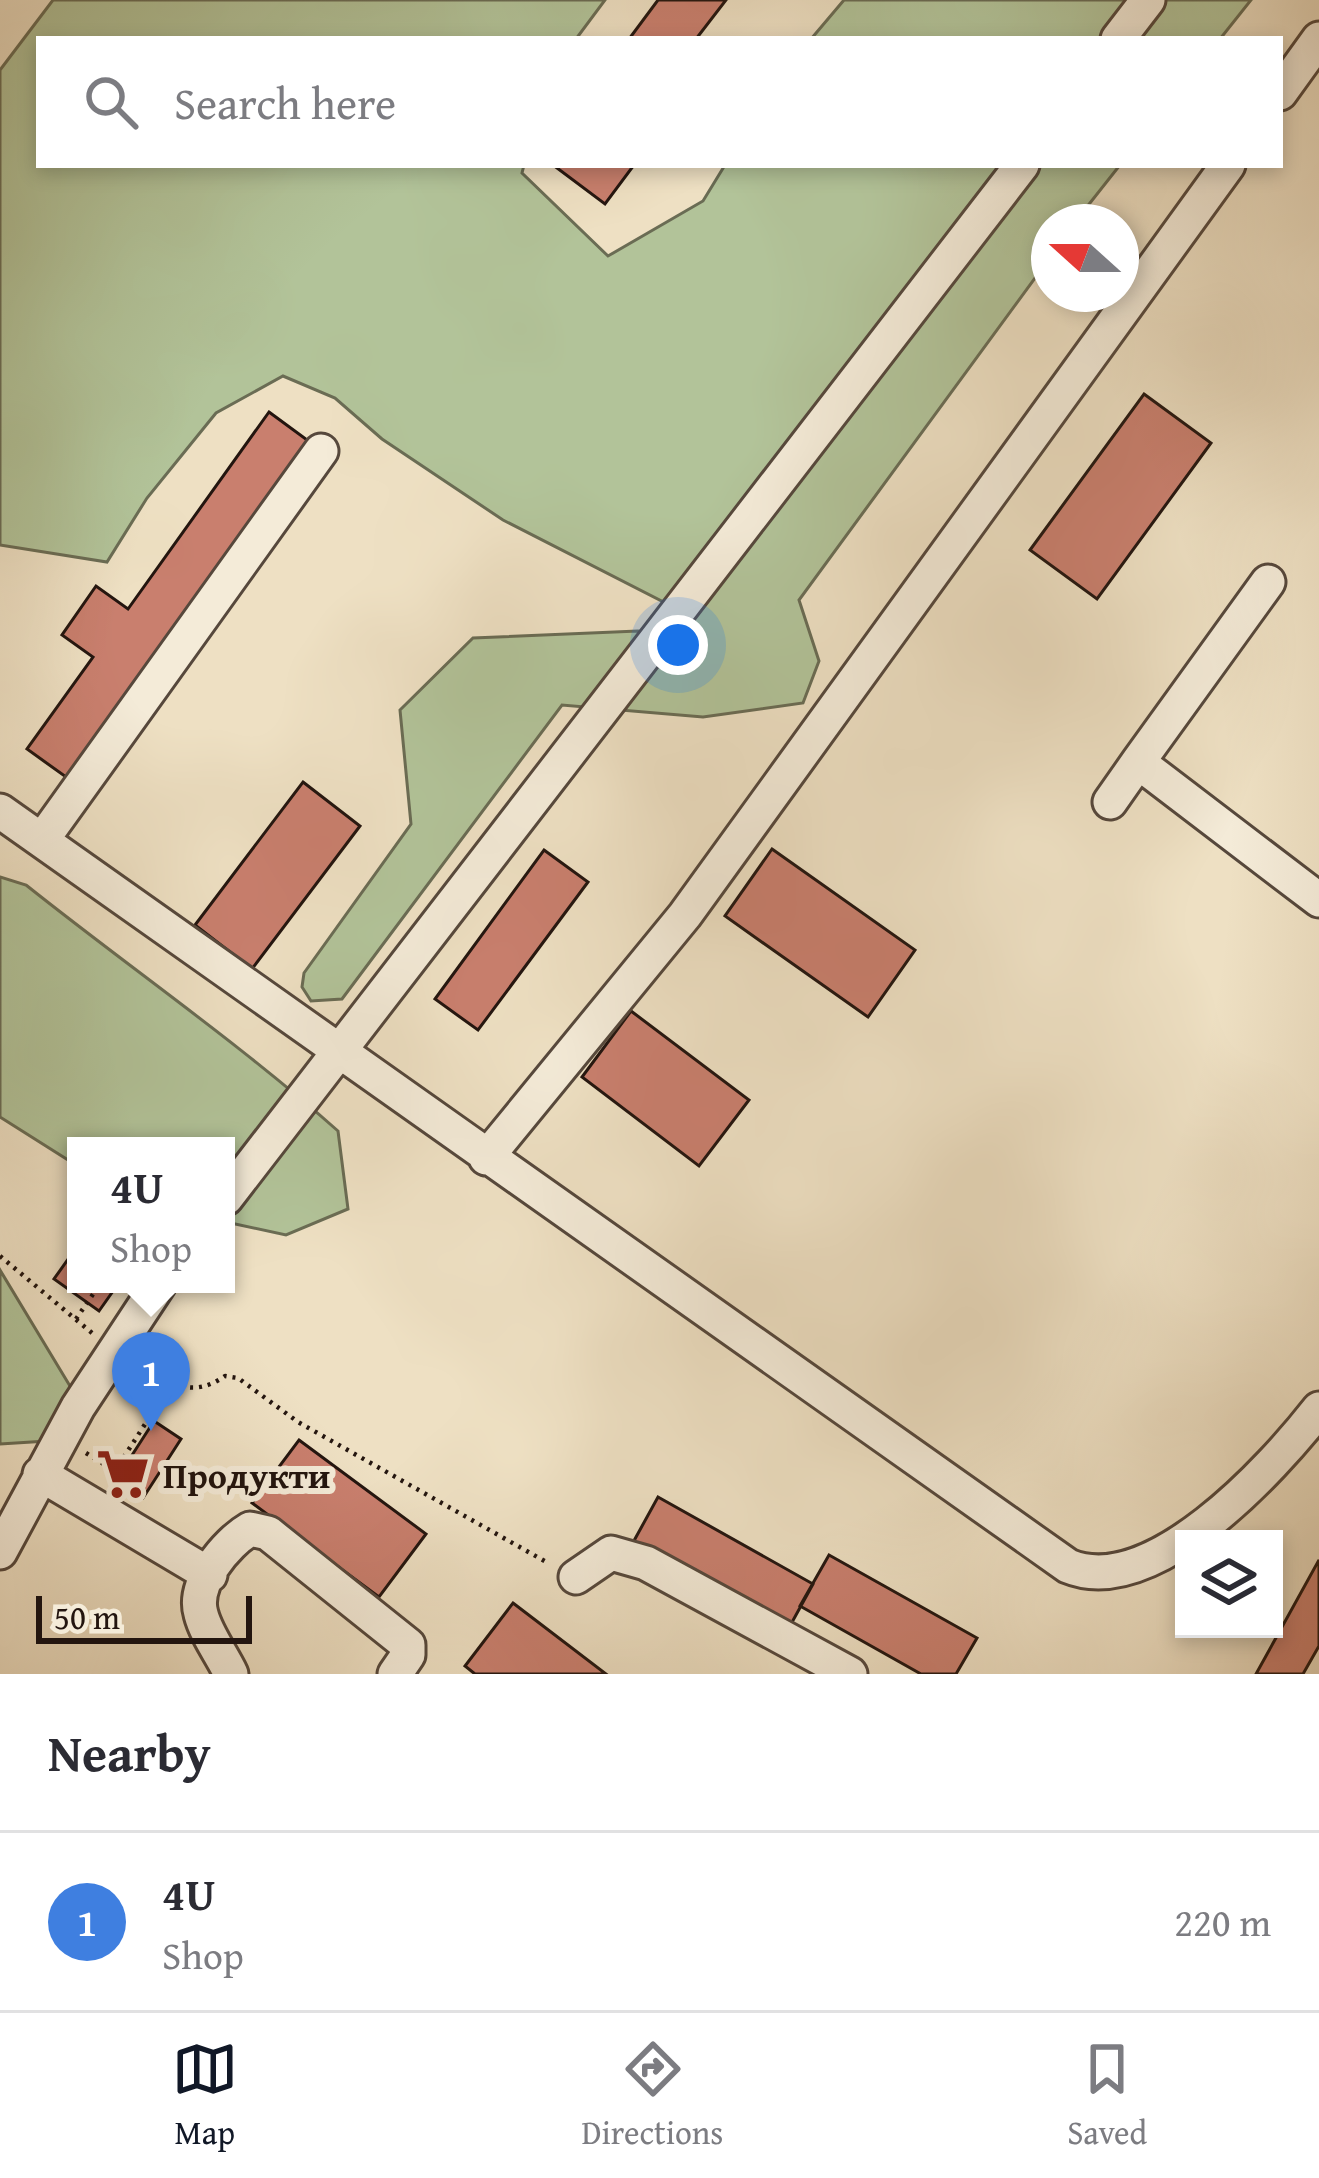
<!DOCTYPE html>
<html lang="en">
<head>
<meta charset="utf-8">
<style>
  :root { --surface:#fff; --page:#f7f7f7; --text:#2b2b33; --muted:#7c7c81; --line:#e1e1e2; --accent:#111827 }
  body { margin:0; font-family:"Gentium Book Plus",serif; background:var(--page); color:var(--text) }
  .controls { position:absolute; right:36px; bottom:36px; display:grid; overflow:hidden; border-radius:0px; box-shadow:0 6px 18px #0003 }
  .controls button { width:108px; height:108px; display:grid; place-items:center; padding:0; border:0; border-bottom:3px solid var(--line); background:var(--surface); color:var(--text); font:60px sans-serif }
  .compass { position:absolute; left:1031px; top:204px; width:108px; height:108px; border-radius:50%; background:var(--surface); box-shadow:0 6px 18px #0003; rotate:291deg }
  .scale { position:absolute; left:36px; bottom:30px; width:216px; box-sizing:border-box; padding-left:12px; border:6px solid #23150f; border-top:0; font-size:33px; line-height:42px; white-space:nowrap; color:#23150f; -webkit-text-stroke:9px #f4ebd8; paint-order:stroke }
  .you { position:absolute; left:678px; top:645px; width:42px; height:42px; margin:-30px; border:9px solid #fff; border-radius:50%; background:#1a73e8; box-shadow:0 0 0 18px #1a73e833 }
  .badge { display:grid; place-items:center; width:78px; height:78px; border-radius:50%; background:var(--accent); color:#fff; font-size:39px; font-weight:700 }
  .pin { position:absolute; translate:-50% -99px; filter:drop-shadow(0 3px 6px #0008) }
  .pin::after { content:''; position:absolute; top:63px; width:42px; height:36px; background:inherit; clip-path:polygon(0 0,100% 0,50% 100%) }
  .popup { position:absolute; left:67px; top:1137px; width:168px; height:156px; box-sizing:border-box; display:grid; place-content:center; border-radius:0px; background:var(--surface); filter:drop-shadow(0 3px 9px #0005); font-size:39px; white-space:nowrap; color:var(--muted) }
  .popup b { font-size:45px; color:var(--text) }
  .popup::after { content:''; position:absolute; left:50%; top:100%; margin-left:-24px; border:24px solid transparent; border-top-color:var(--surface) }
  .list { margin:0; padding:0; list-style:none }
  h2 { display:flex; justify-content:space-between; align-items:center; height:156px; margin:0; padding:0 48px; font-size:51px }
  h2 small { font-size:39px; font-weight:400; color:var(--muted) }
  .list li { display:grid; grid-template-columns:78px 1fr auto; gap:36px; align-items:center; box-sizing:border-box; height:180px; padding:0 48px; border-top:3px solid var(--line) }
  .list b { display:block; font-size:45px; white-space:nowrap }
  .list p { margin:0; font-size:39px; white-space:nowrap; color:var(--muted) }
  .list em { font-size:39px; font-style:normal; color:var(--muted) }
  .icon { flex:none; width:66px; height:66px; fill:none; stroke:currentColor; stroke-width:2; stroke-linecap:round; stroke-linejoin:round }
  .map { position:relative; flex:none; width:1319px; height:1674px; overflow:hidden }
  .search { position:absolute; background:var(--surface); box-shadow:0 6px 18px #0003; left:36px; right:36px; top:36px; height:132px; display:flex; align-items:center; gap:30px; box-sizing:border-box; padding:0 42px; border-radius:0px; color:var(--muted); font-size:45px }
  .sheet { height:336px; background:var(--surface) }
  nav { display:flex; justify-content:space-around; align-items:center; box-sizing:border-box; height:168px; border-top:3px solid var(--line); background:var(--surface); font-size:33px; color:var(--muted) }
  nav a { display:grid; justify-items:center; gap:6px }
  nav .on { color:var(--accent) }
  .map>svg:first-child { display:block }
  .green { fill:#b2c399; stroke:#6a6c54; stroke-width:3 }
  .building { fill:#c97f6e; stroke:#23150f; stroke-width:3 }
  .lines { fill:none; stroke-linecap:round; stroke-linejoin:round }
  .minor-casing { stroke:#56483c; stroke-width:39 }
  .path { stroke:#23150f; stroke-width:4.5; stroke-dasharray:3 6; stroke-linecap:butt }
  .minor { stroke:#f4ebd8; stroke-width:33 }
  .labels { text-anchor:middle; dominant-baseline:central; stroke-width:12; stroke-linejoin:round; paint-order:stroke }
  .poi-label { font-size:36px; font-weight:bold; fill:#23150f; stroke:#f4ebd8; text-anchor:start }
</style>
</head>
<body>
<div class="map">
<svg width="1319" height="1674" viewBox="0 0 1319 1674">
  <rect width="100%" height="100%" fill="#eee0c3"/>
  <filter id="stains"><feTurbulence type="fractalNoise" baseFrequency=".00167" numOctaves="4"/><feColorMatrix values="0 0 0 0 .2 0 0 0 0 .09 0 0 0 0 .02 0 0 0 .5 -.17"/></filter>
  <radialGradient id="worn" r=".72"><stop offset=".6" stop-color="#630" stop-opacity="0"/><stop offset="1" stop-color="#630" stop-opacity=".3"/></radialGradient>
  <path class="green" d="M 53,0 L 605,0 L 576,39 L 39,39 L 39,165 L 524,165 L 522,173 L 608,256 L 703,201 L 725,165 L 1120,165 L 1075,222 L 1049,222 L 1049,259 L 799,600 L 819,661 L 803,703 L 703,717 L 562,705 L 342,999 L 311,1001 L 302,987 L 304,973 L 411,824 L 400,710 L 473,638 L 638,631 L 671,635 L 681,611 L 503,520 L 382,439 L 335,398 L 283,376 L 216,413 L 147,498 L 107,562 L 0,545 L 0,70 Z
    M 844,0 L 1251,0 L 1220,39 L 811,39 Z
    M 0,877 L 26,885 C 130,968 239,1043 338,1131 L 348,1209 L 286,1235 L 226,1222 L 226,1146 L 76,1146 L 76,1165 L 0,1117 Z
    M 0,1270 L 73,1391 L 47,1441 L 0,1444 Z"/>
  <path class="building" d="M 658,0 L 726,0 L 696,39 L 629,39 Z
    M 553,165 L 634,165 L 605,204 Z
    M 1144,394 L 1211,443 L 1097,599 L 1030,550 Z
    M 269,412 L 314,445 L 73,782 L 27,749 L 93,657 L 62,635 L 96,586 L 128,609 Z
    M 303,782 L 360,826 L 252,969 L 195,925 Z
    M 772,849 L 915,950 L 868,1017 L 725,916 Z
    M 544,850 L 588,882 L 478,1030 L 435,999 Z
    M 631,1011 L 749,1100 L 699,1166 L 582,1077 Z
    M 76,1248 L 76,1284 L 118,1284 L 99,1311 L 54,1279 Z
    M 154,1421 L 181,1439 L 143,1498 L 116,1480 Z
    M 299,1440 L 426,1534 L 379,1597 L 252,1503 Z
    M 658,1497 L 813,1584 L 785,1635 L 630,1548 Z
    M 829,1555 L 977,1638 L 956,1674 L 921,1674 L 800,1606 Z
    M 1319,1560 L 1319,1646 L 1303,1674 L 1256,1674 Z
    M 513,1603 L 606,1674 L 475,1674 L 465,1666 Z"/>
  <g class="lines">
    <g class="minor-casing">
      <path id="minor" d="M 1118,39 L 1148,0
        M 1280,93 L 1319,39
        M 1268,582 L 1138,762 L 1319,900
        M 1110,802 L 1138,762
        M 0,811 L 1068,1566 C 1152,1601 1272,1469 1319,1409
        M 42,840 L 321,451
        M 486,1158 L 685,915 L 1228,165
        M 226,1198 L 1022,165
        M 40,1474 L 210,1575
        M 0,1552 L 78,1407 L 159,1284
        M 576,1577 L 611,1553 L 646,1563 L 850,1674
        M 231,1674 C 222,1655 206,1634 201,1614 C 192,1584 226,1543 250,1529 L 268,1533 L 408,1645 L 408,1655 L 395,1674"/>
    </g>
    <path class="path" d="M 0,1256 L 92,1333
      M 76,1319 L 100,1284
      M 141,1366 C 173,1385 193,1398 225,1376 L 238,1378 L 298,1422 L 548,1563
      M 86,1453 L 115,1471
      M 109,1480 L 171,1384"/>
    <use href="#minor" class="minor"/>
  </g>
  <defs>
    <g id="supermarket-bare" transform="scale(4.14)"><path d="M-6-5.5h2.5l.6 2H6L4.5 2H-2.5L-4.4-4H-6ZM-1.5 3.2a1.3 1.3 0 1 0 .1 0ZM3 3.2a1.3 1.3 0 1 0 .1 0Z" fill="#8f2418" stroke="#f4ebd8" stroke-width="2.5" paint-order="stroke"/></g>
  </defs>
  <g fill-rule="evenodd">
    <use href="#supermarket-bare" x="123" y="1474"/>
  </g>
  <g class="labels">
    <g class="poi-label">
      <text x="163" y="1474">Продукти</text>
    </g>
  </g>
  <rect width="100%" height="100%" filter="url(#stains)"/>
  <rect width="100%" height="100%" fill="url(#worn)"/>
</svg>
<div class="controls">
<button><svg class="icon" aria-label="layers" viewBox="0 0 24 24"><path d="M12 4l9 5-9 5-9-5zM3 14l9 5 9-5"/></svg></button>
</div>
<svg class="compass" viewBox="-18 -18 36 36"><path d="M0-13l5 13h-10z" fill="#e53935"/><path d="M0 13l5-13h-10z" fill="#7c7c81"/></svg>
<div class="scale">50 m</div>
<div class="you"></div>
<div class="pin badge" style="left:151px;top:1431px;background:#3f7fe0">1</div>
<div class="popup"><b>4U</b>Shop</div>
<div class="search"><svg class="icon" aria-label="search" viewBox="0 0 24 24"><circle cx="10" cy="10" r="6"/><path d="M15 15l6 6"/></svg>Search here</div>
</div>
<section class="sheet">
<h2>Nearby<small></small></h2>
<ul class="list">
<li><span class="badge" style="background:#3f7fe0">1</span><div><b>4U</b><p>Shop</p></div><em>220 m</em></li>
</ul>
</section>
<nav>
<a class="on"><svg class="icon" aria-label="map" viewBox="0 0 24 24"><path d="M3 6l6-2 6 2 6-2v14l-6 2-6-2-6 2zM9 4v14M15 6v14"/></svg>Map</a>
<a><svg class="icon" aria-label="directions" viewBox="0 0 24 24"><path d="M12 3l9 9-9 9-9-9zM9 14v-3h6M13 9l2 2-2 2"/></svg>Directions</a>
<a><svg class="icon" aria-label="saved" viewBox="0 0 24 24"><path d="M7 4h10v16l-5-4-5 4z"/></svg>Saved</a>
</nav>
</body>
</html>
